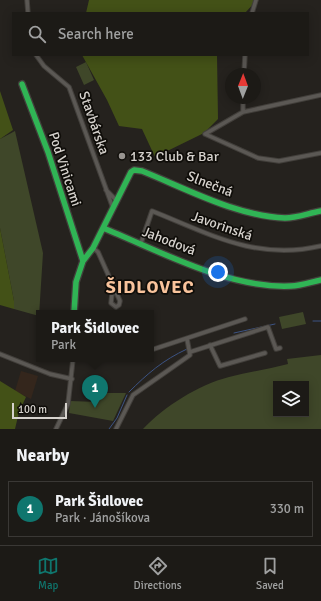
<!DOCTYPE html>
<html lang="en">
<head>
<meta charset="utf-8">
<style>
  :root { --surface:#1c1a16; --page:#25231f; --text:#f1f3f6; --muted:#a0a1a1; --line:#3a3835; --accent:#0f766e }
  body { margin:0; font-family:Signika,sans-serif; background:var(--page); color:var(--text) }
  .controls { position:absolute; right:12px; bottom:12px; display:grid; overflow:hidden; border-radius:0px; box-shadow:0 2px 10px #0003 }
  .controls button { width:36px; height:36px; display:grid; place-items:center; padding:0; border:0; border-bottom:1px solid var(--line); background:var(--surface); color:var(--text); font:20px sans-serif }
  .compass { position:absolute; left:225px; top:68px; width:36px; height:36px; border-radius:50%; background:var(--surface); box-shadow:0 2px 10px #0003; rotate:1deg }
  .scale { position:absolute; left:12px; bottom:10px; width:55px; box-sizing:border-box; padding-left:4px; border:2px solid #d6d2cd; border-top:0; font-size:11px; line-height:14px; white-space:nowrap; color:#d6d2cd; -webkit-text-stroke:3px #0f0d09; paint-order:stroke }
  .you { position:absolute; left:218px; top:272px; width:14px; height:14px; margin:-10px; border:3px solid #fff; border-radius:50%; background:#1a73e8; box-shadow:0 0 0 6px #1a73e833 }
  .badge { display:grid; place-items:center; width:26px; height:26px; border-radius:50%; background:var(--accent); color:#fff; font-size:13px; font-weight:700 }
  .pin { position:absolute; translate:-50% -33px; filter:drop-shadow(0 1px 2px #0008) }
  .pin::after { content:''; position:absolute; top:21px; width:14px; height:12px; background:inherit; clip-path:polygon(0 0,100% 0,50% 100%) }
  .popup { position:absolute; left:36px; top:310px; width:118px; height:52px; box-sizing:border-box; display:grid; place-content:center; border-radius:0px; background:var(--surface); filter:drop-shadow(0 1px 3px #0005); font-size:13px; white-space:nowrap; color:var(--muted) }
  .popup b { font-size:15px; color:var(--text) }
  .popup::after { content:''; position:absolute; left:50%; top:100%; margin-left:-8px; border:8px solid transparent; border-top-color:var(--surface) }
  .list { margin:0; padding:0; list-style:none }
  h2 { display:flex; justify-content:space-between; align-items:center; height:52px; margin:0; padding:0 16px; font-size:17px }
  h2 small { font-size:13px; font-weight:400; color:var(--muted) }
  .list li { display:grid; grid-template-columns:26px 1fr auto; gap:12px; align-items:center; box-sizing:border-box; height:56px; margin:0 8px 8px; padding:0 8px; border:1px solid var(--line); border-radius:0px }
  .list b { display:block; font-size:15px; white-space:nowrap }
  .list p { margin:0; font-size:13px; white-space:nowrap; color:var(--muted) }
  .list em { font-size:13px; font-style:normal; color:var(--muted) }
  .icon { flex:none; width:22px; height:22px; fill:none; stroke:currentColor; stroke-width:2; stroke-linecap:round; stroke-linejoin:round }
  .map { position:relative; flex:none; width:321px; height:429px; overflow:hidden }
  .search { position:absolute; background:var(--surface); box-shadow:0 2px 10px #0003; left:12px; right:12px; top:12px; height:44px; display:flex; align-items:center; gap:10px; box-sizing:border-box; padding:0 14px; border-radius:0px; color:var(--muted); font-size:15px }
  .sheet { height:116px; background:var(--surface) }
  nav { display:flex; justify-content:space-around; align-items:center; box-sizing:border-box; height:56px; border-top:1px solid var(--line); background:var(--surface); font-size:11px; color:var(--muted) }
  nav a { display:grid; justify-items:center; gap:2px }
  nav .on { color:var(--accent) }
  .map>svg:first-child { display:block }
  .education { fill:#34261c }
  .green { fill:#3f4729; fill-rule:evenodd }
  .forest { fill:#435117 }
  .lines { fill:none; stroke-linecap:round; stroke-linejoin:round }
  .stream { stroke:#3c5383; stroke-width:1 }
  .street-casing { stroke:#423f3b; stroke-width:5.5 }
  .fast-casing { stroke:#423f3b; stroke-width:8 }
  .street { stroke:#5b5854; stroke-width:3.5 }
  .fast { stroke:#30b455; stroke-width:5.5 }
  .poi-dot { fill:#989490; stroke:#0f0d09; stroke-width:1.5 }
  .labels { text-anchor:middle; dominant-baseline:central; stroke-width:3.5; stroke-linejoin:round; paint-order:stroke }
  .street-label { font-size:14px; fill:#d6d2cd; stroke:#0f0d09 }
  .poi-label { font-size:14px; fill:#d6d2cd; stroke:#0f0d09; text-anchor:start }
  .district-label { font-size:18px; font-weight:bold; letter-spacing:1px; fill:#f8c39c; stroke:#0f0d09 }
</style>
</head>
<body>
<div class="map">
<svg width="321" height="429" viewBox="0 0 321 429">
  <rect width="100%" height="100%" fill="#25221e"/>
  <path class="education" d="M 21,371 L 38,376 L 31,399 L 15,391 Z"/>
  <path class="green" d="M 86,62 L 94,80 L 84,85 L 76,67 Z
    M 15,131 L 43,253 L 39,316 L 14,309 L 14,301 L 0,228 L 0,139 Z
    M 303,312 L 306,324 L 282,329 L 279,317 Z
    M 321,355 L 321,429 L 143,429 C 165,406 198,385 229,377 C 249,372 269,369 288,364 L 287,359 ZM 276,384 L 306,384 L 306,414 L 276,414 Z
    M 99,393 L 126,393 L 113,421 L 69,413 L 70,401 L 98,402 Z"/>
  <path class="forest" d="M 89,0 L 257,0 L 245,13 L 86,13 Z
    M 82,55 L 217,55 L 218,119 L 204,133 L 155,157 L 142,129 L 119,126 L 107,100 Z
    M 0,91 L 13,130 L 0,139 Z
    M 0,228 L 14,301 L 14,309 L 0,305 Z
    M 0,381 L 26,397 L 19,412 L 15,429 L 0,429 Z"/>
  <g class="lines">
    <path class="stream" d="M 313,321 L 321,321
      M 234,333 L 275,324
      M 129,392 C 147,374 163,360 187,349
      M 109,429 L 117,418 L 127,395"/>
    <g class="street-casing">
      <path id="street" d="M 27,0 L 28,13
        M 252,13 L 256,0
        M 36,55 L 44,66 L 69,87 L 113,208
        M 244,74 L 245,55
        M 243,98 L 243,112 L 321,95
        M 243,112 L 205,134 L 258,158 L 279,161 L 321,153
        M 106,190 L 116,200
        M 141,243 L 152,211 C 210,234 256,261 321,246
        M 93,248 L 98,252 L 120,301 L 119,305 L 116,307 L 111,303 L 113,285
        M 210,345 L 220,366 L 265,353
        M 151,350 L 245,319
        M 190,352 L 268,327 L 276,349 L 280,348
        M 0,354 L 50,374 L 72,379
        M 56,429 L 68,404 L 73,359
        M 116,429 L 133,395 L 190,355 L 187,339"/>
    </g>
    <g class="fast-casing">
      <path id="fast" d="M 22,84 L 48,152 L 83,261
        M 103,228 C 160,251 228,289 291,286 C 301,286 311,282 321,280
        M 74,313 L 76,282 L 83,261 L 93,248 L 131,172 L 134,170 L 142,171 C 187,189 236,216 285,218 C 297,218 309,213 321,211"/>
    </g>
    <use href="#street" class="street"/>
    <use href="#fast" class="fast"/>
  </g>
  <circle class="poi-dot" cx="122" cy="156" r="4"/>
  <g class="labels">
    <g class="street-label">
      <text transform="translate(94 123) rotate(71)">Stavbárska</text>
      <text transform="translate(65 169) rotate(72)">Pod Vinicami</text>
      <text transform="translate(210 184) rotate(21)">Slnečná</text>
      <text transform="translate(222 226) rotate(19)">Javorinská</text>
      <text transform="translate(169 241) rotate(21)">Jahodová</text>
    </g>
    <g class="poi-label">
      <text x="130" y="156">133 Club &amp; Bar</text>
    </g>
    <g class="district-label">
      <text x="150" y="287">ŠIDLOVEC</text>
    </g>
  </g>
</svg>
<div class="controls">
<button><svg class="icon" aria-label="layers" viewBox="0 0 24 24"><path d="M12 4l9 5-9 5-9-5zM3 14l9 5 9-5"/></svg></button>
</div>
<svg class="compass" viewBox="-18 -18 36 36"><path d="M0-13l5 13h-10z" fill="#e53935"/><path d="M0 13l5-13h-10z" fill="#a0a1a1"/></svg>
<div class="scale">100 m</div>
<div class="you"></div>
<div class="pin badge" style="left:95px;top:408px">1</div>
<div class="popup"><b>Park Šidlovec</b>Park</div>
<div class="search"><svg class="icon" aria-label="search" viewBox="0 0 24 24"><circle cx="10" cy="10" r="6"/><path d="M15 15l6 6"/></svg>Search here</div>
</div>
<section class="sheet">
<h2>Nearby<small></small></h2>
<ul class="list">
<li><span class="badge">1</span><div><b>Park Šidlovec</b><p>Park · Jánošíkova</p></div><em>330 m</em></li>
</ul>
</section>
<nav>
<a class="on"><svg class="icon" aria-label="map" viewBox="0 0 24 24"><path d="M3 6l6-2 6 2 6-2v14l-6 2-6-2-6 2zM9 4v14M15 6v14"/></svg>Map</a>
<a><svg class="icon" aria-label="directions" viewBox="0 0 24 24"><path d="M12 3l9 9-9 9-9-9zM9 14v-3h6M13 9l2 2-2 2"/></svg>Directions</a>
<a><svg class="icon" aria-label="saved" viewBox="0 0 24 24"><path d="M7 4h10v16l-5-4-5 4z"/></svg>Saved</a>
</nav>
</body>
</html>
